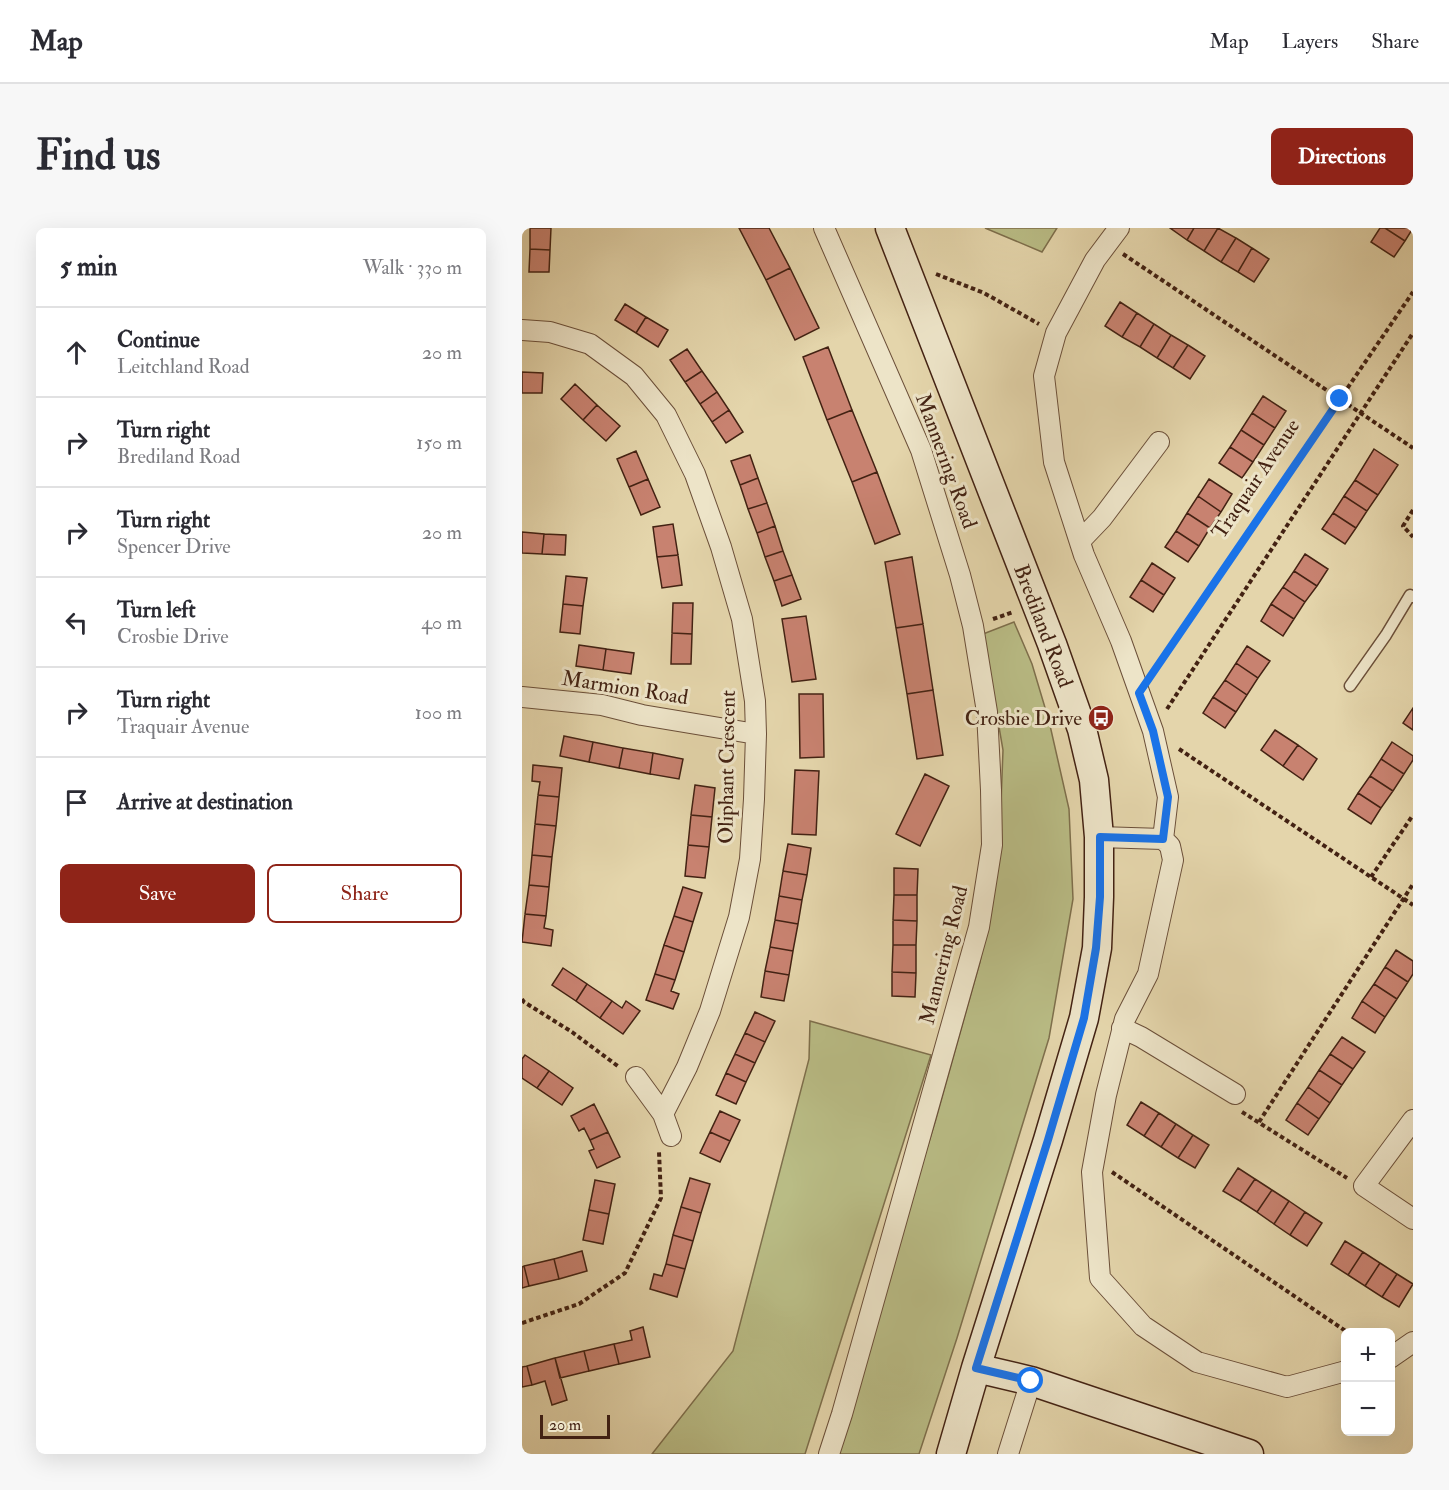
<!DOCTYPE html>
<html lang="en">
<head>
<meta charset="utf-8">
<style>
  :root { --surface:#fff; --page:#f7f7f7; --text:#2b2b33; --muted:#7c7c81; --line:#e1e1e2; --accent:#8f2418 }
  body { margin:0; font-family:"IM FELL Double Pica",serif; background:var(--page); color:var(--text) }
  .controls { position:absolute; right:18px; bottom:18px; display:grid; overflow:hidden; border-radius:9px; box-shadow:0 6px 24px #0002 }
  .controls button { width:54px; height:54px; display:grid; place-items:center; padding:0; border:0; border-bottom:2px solid var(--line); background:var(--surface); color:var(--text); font:30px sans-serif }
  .scale { position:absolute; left:18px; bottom:15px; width:70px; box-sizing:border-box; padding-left:6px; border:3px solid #432213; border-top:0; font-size:16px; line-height:21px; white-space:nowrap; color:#432213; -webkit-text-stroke:4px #ede4c8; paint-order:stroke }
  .stop { position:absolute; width:18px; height:18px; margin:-14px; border:4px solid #1a73e8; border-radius:50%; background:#fff }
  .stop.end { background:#1a73e8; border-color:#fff; box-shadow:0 2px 6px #0008 }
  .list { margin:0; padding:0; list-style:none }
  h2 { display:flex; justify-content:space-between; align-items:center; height:78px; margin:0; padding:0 24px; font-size:26px }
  h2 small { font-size:20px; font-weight:400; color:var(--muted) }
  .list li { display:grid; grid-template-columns:39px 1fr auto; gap:18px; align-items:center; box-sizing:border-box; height:90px; padding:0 24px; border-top:2px solid var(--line) }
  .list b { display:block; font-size:22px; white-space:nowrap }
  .list p { margin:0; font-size:20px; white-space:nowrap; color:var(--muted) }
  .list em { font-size:20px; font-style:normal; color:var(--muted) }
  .actions { display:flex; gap:12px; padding:18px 24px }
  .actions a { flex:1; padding:14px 0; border:2px solid var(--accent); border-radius:9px; text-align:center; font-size:21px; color:var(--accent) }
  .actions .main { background:var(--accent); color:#fff }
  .icon { flex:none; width:33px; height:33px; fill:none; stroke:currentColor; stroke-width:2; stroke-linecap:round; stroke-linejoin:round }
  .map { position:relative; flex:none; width:891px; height:1226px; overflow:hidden; border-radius:9px }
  header { display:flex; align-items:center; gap:36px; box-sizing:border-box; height:84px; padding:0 30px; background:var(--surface); border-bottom:2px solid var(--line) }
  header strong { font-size:28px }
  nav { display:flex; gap:33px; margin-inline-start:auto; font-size:21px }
  .intro { display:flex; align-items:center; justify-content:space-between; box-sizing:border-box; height:144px; padding:0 36px }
  h1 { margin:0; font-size:42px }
  .button { padding:15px 27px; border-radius:9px; background:var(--accent); color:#fff; font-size:21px; font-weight:700 }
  main { display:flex; gap:36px; padding:0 36px }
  aside { flex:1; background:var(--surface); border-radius:9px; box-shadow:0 6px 24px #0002 }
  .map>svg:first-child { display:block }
  .green { fill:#b9bc85; stroke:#7e6f4c; stroke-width:1.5 }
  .building { fill:#c88270; stroke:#432213; stroke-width:1.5 }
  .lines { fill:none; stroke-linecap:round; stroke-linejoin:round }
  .lane-casing { stroke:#6b4f39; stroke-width:13 }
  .street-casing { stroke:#6b4f39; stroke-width:22 }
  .secondary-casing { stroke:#432213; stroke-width:31 }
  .path { stroke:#432213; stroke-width:4; stroke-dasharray:4.5 3; stroke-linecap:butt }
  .lane { stroke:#ede4c8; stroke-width:10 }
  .street { stroke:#ede4c8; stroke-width:20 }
  .secondary { stroke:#ede4c8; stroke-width:28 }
  .route { stroke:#1a73e8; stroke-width:8 }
  .labels { text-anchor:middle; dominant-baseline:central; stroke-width:6; stroke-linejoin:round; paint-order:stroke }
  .street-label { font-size:21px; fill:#432213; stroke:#ede4c8 }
  .poi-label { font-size:21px; fill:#432213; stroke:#ede4c8; text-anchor:end }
</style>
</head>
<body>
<header>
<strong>Map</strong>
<nav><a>Map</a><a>Layers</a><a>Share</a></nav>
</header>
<div class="intro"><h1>Find us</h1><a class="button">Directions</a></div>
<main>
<aside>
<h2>5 min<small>Walk · 330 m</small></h2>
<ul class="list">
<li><svg class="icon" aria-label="ahead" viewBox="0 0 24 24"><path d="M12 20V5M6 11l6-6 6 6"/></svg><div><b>Continue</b><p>Leitchland Road</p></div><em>20 m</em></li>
<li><svg class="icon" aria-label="right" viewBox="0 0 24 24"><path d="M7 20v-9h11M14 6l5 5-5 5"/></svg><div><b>Turn right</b><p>Brediland Road</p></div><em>150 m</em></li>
<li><svg class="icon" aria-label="right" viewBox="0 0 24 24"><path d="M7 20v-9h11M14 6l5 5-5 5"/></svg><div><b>Turn right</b><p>Spencer Drive</p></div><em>20 m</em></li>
<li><svg class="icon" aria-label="left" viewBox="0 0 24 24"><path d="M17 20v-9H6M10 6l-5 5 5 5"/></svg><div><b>Turn left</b><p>Crosbie Drive</p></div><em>40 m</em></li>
<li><svg class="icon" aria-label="right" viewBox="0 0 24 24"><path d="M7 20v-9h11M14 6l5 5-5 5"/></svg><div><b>Turn right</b><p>Traquair Avenue</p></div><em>100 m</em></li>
<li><svg class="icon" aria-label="arrive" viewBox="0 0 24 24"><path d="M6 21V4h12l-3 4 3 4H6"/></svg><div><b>Arrive at destination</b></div></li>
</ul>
<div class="actions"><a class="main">Save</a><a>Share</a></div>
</aside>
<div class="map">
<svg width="891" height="1226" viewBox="0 0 891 1226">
  <rect width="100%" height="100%" fill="#e4d5ab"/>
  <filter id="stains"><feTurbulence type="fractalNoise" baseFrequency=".00333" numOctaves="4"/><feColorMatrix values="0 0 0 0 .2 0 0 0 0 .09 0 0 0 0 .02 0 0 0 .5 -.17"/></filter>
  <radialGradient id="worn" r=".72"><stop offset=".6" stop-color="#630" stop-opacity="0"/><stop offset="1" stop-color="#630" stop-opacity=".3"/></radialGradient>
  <path class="green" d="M 463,0 L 535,0 L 520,24 Z
    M 492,394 L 510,436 L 527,493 L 547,581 L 551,671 L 527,810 L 435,1110 L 397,1226 L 311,1226 L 414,891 L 458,734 L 477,628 L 481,522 L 461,406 Z
    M 288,793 L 409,827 L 283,1226 L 130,1226 L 211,1123 L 287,831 Z"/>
  <path class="building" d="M 8,0 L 29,0 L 28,22 L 8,21 Z
    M 217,0 L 247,0 L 268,40 L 244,52 Z
    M 648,0 L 672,0 L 665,12 Z
    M 672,0 L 696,0 L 682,23 L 665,12 Z
    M 696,0 L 714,10 L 699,34 L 682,23 Z
    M 858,0 L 863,0 L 883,13 L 872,29 L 849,14 Z
    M 863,0 L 891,0 L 883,13 Z
    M 714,10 L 730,20 L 716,44 L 699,34 Z
    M 730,20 L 747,31 L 732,54 L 716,44 Z
    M 8,21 L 28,22 L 27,44 L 7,44 Z
    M 268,40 L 297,100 L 273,112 L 244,52 Z
    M 598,74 L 615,85 L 600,109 L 583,98 Z
    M 103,76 L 124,89 L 114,105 L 93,92 Z
    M 615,85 L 632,96 L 618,119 L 600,109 Z
    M 124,89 L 146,102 L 136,119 L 114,105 Z
    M 632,96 L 649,107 L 635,130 L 618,119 Z
    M 649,107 L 666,117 L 651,140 L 635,130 Z
    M 666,117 L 683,128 L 668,151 L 651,140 Z
    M 306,119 L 330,182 L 305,192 L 281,129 Z
    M 165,121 L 180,143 L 163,154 L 148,132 Z
    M 180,143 L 195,164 L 178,176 L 163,154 Z
    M 0,144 L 21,145 L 20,165 L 0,165 Z
    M 53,156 L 75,177 L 61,192 L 39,171 Z
    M 195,164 L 207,182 L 190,194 L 178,176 Z
    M 741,168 L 764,183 L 753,200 L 730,185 Z
    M 75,177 L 98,198 L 84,213 L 61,192 Z
    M 207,182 L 221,204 L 204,215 L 190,194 Z
    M 330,182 L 355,244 L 330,254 L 305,192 Z
    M 730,185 L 753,200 L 742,217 L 719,202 Z
    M 719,202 L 742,217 L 731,234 L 708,219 Z
    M 708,219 L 731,234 L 720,250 L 697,235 Z
    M 852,221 L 876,237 L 856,267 L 833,252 Z
    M 114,223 L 126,251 L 107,259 L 95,231 Z
    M 228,227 L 236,250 L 218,257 L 209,233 Z
    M 355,244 L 378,306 L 353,316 L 330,254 Z
    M 236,250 L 245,275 L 226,281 L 218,257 Z
    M 126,251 L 138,279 L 119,287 L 107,259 Z
    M 687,251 L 710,266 L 699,284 L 676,268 Z
    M 833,252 L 856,267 L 845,283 L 822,268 Z
    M 676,268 L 699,284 L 688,300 L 665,285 Z
    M 822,268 L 845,283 L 834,300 L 811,285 Z
    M 245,275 L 253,298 L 235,305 L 226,281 Z
    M 665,285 L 688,300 L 677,318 L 654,303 Z
    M 811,285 L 834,300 L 823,316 L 800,301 Z
    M 151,296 L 156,327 L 135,329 L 131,299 Z
    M 253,298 L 261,323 L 243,329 L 235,305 Z
    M 654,303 L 677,318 L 666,334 L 643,319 Z
    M 0,304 L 22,306 L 20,326 L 0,325 Z
    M 22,306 L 44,307 L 43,327 L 20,326 Z
    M 261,323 L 270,347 L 252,353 L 243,329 Z
    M 783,326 L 806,341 L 795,358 L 772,343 Z
    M 156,327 L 160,357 L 140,360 L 135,329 Z
    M 390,329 L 401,396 L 374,400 L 363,334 Z
    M 630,335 L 653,350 L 642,367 L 619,352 Z
    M 772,343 L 795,358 L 783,374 L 761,359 Z
    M 270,347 L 279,371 L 260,378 L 252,353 Z
    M 44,348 L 65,350 L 61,378 L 41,376 Z
    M 619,352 L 642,367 L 631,384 L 608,369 Z
    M 761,359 L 783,374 L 772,391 L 749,376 Z
    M 151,375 L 171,375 L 170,406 L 150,405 Z
    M 41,376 L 61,378 L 58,406 L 38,404 Z
    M 749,376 L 772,391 L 761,408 L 739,393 Z
    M 284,388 L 294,451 L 270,454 L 260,391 Z
    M 401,396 L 411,462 L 385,466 L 374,400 Z
    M 150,405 L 170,406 L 169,436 L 149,436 Z
    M 57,417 L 84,421 L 81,442 L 54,438 Z
    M 725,418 L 748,433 L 736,450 L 714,435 Z
    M 84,421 L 112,425 L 109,446 L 81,442 Z
    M 714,435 L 736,450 L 725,467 L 703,452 Z
    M 703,452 L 725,467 L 714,484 L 691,469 Z
    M 411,462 L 421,527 L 395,531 L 385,466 Z
    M 277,466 L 301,466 L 302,529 L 278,530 Z
    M 691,469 L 714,484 L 703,500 L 681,485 Z
    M 891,480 L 891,502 L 881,495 Z
    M 753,502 L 776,517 L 761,538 L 739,522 Z
    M 42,508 L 71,514 L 67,534 L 38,528 Z
    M 71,514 L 101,520 L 97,540 L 67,534 Z
    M 870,514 L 891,528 L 891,532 L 882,546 L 859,531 Z
    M 776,517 L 795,531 L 781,552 L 761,538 Z
    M 101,520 L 131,525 L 128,546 L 97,540 Z
    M 131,525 L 161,531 L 157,551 L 128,546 Z
    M 859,531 L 882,546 L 871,563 L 848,548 Z
    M 11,537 L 40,540 L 37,569 L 16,567 L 18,554 L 10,553 Z
    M 273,542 L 297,543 L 294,607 L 270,606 Z
    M 403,546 L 427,558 L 398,618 L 374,606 Z
    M 848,548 L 871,563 L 859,580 L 836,565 Z
    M 173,557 L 193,560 L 190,589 L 169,587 Z
    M 836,565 L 859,580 L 849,596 L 826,581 Z
    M 16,567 L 37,569 L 34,598 L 13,596 Z
    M 169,587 L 190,589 L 187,619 L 166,617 Z
    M 13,596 L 34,598 L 30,629 L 10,627 Z
    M 266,616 L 289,620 L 285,647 L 261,643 Z
    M 166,617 L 187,619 L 183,650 L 163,648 Z
    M 10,627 L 30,629 L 27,659 L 7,657 Z
    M 372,640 L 396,641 L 395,667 L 372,667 Z
    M 261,643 L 285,647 L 280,672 L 257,668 Z
    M 7,657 L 27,659 L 24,688 L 3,686 Z
    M 161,659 L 180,665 L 171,694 L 152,688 Z
    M 372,667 L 395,667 L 395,693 L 371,692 Z
    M 257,668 L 280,672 L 276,696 L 253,692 Z
    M 3,686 L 24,688 L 22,700 L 31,702 L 29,718 L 0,714 Z
    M 152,688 L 171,694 L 162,724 L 142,717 Z
    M 253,692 L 276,696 L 271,723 L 248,719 Z
    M 371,692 L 395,693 L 394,717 L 371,717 Z
    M 142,717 L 162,724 L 153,752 L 133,746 Z
    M 371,717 L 394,717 L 394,745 L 370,744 Z
    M 248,719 L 271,723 L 267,747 L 243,743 Z
    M 874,722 L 891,733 L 891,746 L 886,754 L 863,739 Z
    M 863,739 L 886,754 L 875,771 L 852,756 Z
    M 41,740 L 65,756 L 54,773 L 30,757 Z
    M 243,743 L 267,747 L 262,773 L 239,769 Z
    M 370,744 L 394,745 L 393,769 L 370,768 Z
    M 133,746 L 153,752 L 149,763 L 157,766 L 151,781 L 124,772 Z
    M 65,756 L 90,773 L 78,790 L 54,773 Z
    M 852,756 L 875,771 L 863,789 L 840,773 Z
    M 90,773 L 100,780 L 104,773 L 118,783 L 101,806 L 78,790 Z
    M 840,773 L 863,789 L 853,805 L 830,790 Z
    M 233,784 L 253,793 L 243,814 L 223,805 Z
    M 223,805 L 243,814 L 233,835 L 213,826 Z
    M 820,809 L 843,824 L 831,841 L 808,826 Z
    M 213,826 L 233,835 L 224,854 L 204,845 Z
    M 808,826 L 831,841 L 820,857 L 797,842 Z
    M 3,827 L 27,843 L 15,860 L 0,850 L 0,831 Z
    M 797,842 L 820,857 L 808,875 L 786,859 Z
    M 27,843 L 51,860 L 40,877 L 15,860 Z
    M 204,845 L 224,854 L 214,876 L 194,867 Z
    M 786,859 L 808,875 L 797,891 L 775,875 Z
    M 619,874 L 637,885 L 622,908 L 605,897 Z
    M 775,875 L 797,891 L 786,907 L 764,892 Z
    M 72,876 L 86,904 L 68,912 L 62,900 L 57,903 L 49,888 Z
    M 198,883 L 218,892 L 208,913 L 188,904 Z
    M 637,885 L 654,896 L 639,919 L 622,908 Z
    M 654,896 L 671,907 L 656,930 L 639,919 Z
    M 86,904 L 98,929 L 75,940 L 67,923 L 72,921 L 68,912 Z
    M 188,904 L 208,913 L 198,934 L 178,925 Z
    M 671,907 L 687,917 L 673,940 L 656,930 Z
    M 716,940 L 733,951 L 718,973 L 701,963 Z
    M 168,950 L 188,956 L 179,985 L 159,979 Z
    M 733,951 L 750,962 L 735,984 L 718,973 Z
    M 73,952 L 93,956 L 87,986 L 67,982 Z
    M 750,962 L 767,973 L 752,996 L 735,984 Z
    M 767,973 L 783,984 L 768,1007 L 752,996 Z
    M 159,979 L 179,985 L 171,1013 L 151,1007 Z
    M 67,982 L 87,986 L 81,1016 L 61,1012 Z
    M 783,984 L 800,995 L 785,1018 L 768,1007 Z
    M 151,1007 L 171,1013 L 163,1041 L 144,1036 Z
    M 823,1013 L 841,1024 L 826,1047 L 809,1036 Z
    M 60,1023 L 65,1043 L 37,1051 L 32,1031 Z
    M 841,1024 L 858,1035 L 843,1058 L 826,1047 Z
    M 32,1031 L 37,1051 L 7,1058 L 2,1038 Z
    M 858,1035 L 875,1046 L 860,1069 L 843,1058 Z
    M 144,1036 L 163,1041 L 155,1069 L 128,1061 L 132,1046 L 140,1048 Z
    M 2,1038 L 7,1058 L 0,1060 L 0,1039 Z
    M 875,1046 L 891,1056 L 877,1079 L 860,1069 Z
    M 121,1099 L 128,1129 L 97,1136 L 92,1116 L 110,1112 L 108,1103 Z
    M 92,1116 L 97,1136 L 67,1143 L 62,1123 Z
    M 62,1123 L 67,1143 L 38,1150 L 33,1130 Z
    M 33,1130 L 45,1172 L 30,1177 L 23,1153 L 10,1157 L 5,1138 Z
    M 5,1138 L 10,1157 L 0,1159 L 0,1139 Z"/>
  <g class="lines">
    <g class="lane-casing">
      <path id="lane" d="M 828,458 L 864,407 L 888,367 L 891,369"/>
    </g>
    <g class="street-casing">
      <path id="street" d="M 302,0 L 399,222 L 438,347 L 451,398 L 465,484 L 469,562 L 470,617 L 457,699 L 320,1186 L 307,1226
        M 597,0 L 573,32 L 534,105 L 522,148 L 532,234 L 562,327 L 599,413 L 631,503 L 646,569 L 641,611
        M 0,102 L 28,104 L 68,116 L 112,148 L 144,187 L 173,246 L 199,319 L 220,391 L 233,473 L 234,506 L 232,571 L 228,631 L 217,689 L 188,783 L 165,839 L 141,886
        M 558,313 L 580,290 L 637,214
        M 0,469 L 80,477 L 120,487 L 234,506
        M 577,609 L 641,611 L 648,618 L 651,632 L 626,746 L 603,791 L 584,867 L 570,944 L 578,1050 L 621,1098 L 675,1134 L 765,1159 L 824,1143
        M 600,800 L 619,809 L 713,866
        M 114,849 L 141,886 L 149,908
        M 891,892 L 842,958 L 891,991
        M 868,1130 L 891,1114
        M 486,1226 L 509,1153"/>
    </g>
    <g class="secondary-casing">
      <path id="secondary" d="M 368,0 L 530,416 L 560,501 L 572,552 L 577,609 L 577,669 L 575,720 L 562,790 L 526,912 L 454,1140 L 429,1226
        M 454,1140 L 509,1153 L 727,1226"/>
    </g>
    <path class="path" d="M 601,26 L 891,220
      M 414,46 L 462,65 L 517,96
      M 891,282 L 881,298 L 891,309
      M 471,391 L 491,384
      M 631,445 L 891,64
      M 645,481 L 891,105
      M 657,521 L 891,677
      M 849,649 L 891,587
      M 0,771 L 2,774 L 50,804 L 97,839
      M 720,884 L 825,950
      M 737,894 L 891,656
      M 590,944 L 825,1104
      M 0,1095 L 57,1076 L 103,1045 L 139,970 L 137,924"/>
    <use href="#lane" class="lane"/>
    <use href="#street" class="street"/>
    <use href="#secondary" class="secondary"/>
  </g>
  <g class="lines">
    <path class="route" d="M 509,1153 L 454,1140 L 526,912 L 562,790 L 574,720 L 578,669 L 578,609 L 641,611 L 646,569 L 631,503 L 617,465 L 818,171"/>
  </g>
  <defs>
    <g id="bus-disc" transform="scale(1.35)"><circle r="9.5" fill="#8f2418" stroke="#ede4c8"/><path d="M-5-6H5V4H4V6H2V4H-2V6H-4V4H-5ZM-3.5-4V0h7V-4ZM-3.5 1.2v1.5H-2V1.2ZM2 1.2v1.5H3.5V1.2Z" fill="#fff"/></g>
  </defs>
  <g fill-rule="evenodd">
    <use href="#bus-disc" x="579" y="490"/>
  </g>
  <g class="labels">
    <g class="street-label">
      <text transform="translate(424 233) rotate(70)">Mannering Road</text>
      <text transform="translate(734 251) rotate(-56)">Traquair Avenue</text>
      <text transform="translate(521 398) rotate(69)">Brediland Road</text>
      <text transform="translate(103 460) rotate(9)">Marmion Road</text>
      <text transform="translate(205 539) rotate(-89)">Oliphant Crescent</text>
      <text transform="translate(422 727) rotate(-76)">Mannering Road</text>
    </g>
    <g class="poi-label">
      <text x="560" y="490">Crosbie Drive</text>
    </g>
  </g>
  <rect width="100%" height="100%" filter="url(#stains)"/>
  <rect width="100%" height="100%" fill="url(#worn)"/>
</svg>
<div class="controls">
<button>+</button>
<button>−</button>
</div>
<div class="scale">20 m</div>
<div class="stop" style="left:509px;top:1153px"></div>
<div class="stop end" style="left:818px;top:171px"></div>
</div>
</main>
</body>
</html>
